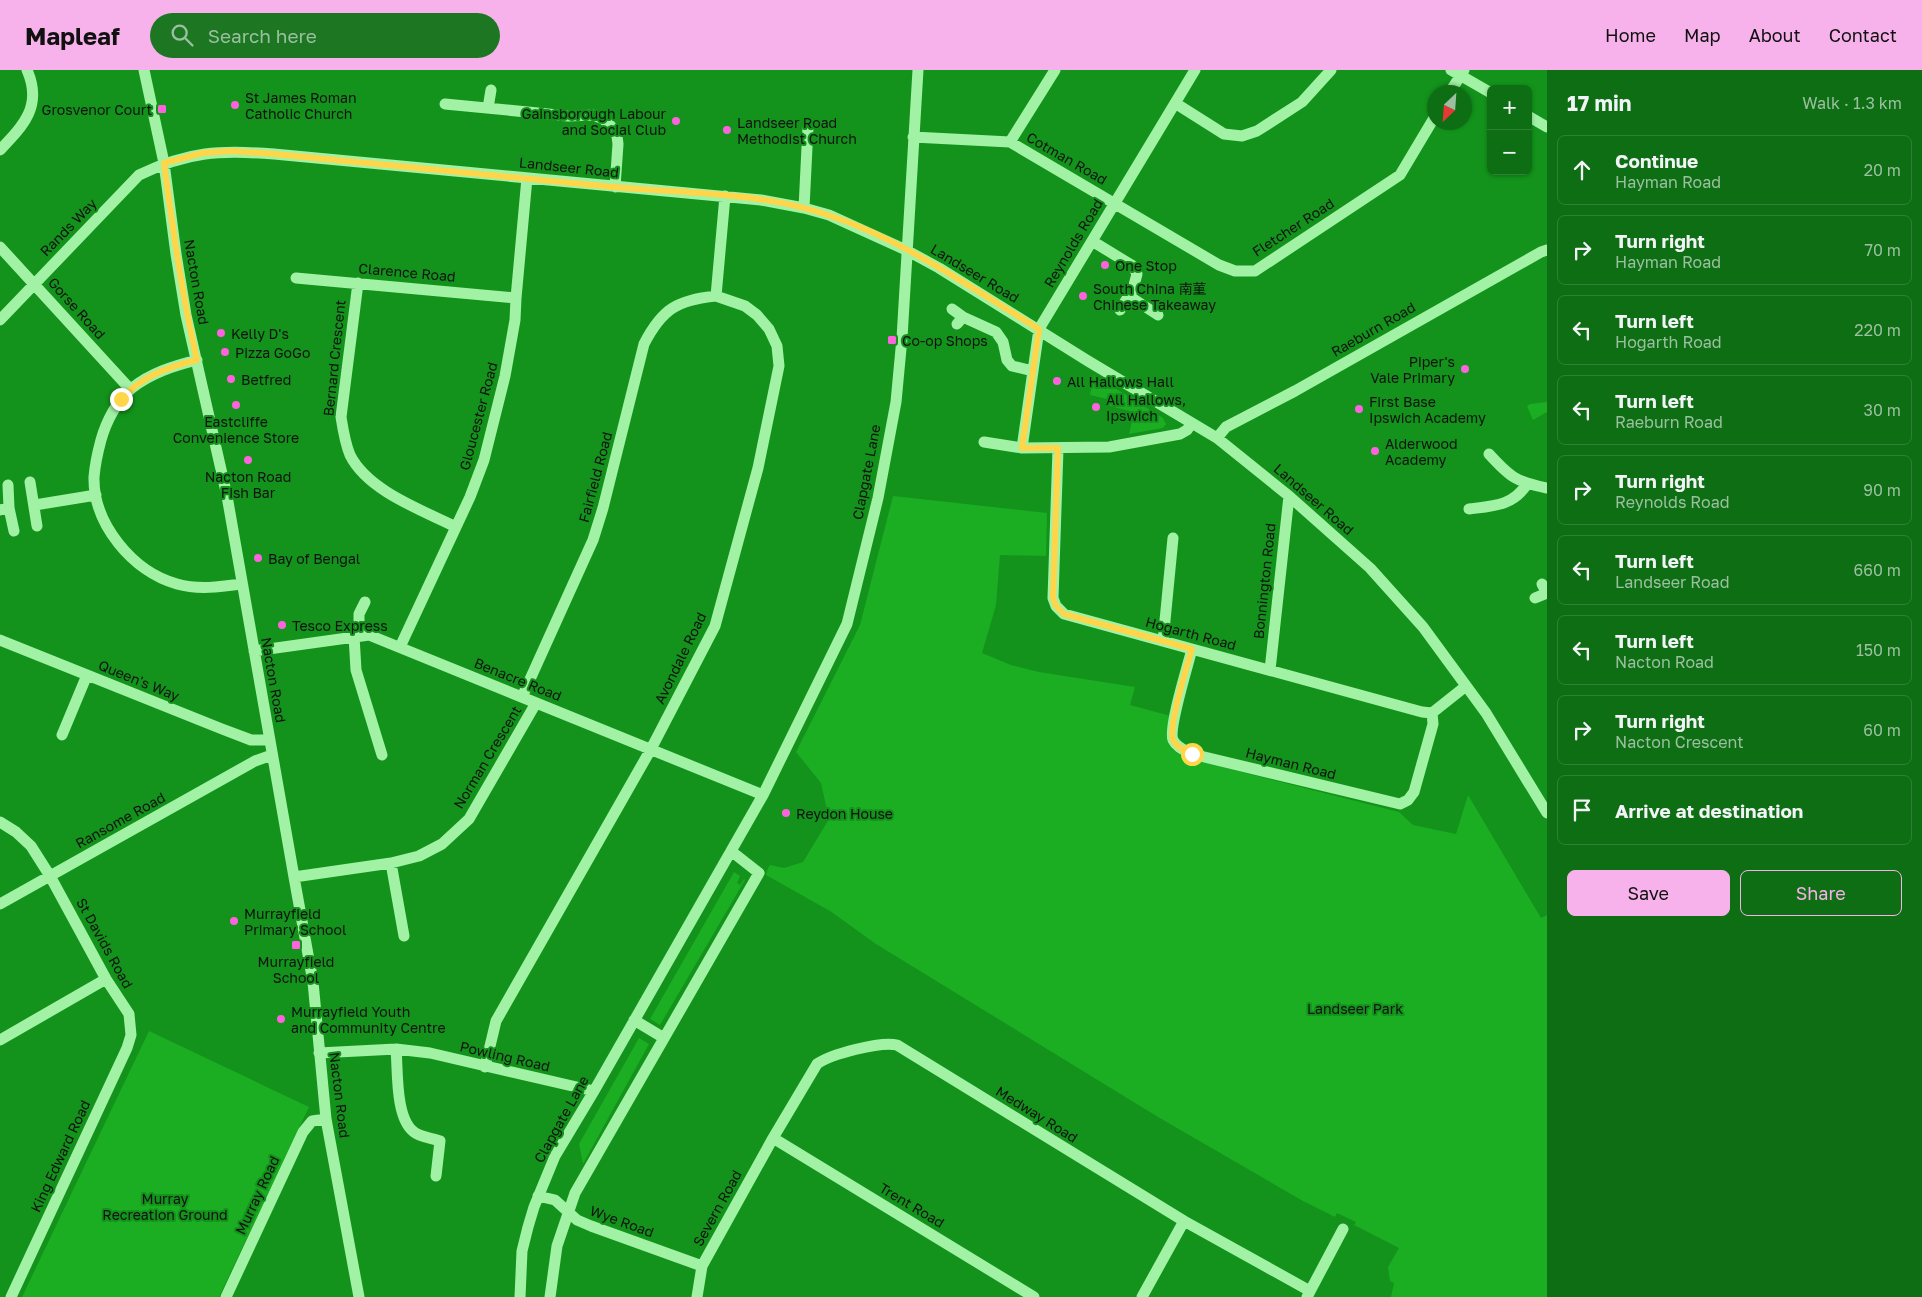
<!DOCTYPE html>
<html lang="en">
<head>
<meta charset="utf-8">
<style>
  :root { --surface:#0e6e14; --page:#1c7622; --text:#f1f3f6; --muted:#9bc0a0; --line:#2e8134; --accent:#f7b2eb }
  body { margin:0; font-family:"Golos Text","Noto Sans SC",sans-serif; background:var(--page); color:var(--text) }
  .controls { position:absolute; right:15px; top:15px; display:grid; overflow:hidden; border-radius:8px; box-shadow:0 1px 4px #0004 }
  .controls button { width:45px; height:45px; display:grid; place-items:center; padding:0; border:0; border-bottom:1px solid var(--line); background:var(--surface); color:var(--text); font:25px sans-serif }
  .compass { position:absolute; left:1427px; top:15px; width:45px; height:45px; border-radius:50%; background:var(--surface); box-shadow:0 1px 4px #0004; rotate:205deg }
  .stop { position:absolute; width:15px; height:15px; margin:-11px; border:4px solid #ffd54a; border-radius:50%; background:#fff }
  .stop.end { background:#ffd54a; border-color:#fff; box-shadow:0 1px 5px #0008 }
  .list { margin:0; padding:0; list-style:none }
  h2 { display:flex; justify-content:space-between; align-items:center; height:65px; margin:0; padding:0 20px; font-size:21px }
  h2 small { font-size:16px; font-weight:400; color:var(--muted) }
  .list li { display:grid; grid-template-columns:32px 1fr auto; gap:15px; align-items:center; box-sizing:border-box; height:70px; margin:0 10px 10px; padding:0 10px; border:1px solid var(--line); border-radius:8px }
  .list b { display:block; font-size:19px; white-space:nowrap }
  .list p { margin:0; font-size:16px; white-space:nowrap; color:var(--muted) }
  .list em { font-size:16px; font-style:normal; color:var(--muted) }
  .actions { display:flex; gap:10px; padding:15px 20px }
  .actions a { flex:1; padding:11px 0; border:1px solid var(--accent); border-radius:8px; text-align:center; font-size:18px; color:var(--accent) }
  .actions .main { background:var(--accent); color:#111 }
  .icon { flex:none; width:28px; height:28px; fill:none; stroke:currentColor; stroke-width:2; stroke-linecap:round; stroke-linejoin:round }
  .map { position:relative; flex:none; width:1547px; height:1227px; overflow:hidden }
  header { display:flex; align-items:center; gap:30px; box-sizing:border-box; height:70px; padding:0 25px; background:var(--accent); color:#111 }
  header strong { font-size:24px }
  nav { display:flex; gap:28px; margin-inline-start:auto; font-size:18px }
  .search { width:350px; height:45px; background:var(--page); display:flex; align-items:center; gap:12px; box-sizing:border-box; padding:0 18px; border-radius:28px; color:var(--muted); font-size:19px }
  main { display:flex }
  aside { flex:1; background:var(--surface) }
  .map>svg:first-child { display:block }
  .green { fill:#1bad22 }
  .lines { fill:none; stroke-linecap:round; stroke-linejoin:round }
  .minor { stroke:#a1f2a5; stroke-width:11 }
  .route { stroke:#ffd54a; stroke-width:6 }
  .poi-dot { fill:#ff62de; stroke:#13931b; stroke-width:2 }
  .labels { text-anchor:middle; dominant-baseline:central; stroke-width:4; stroke-linejoin:round; paint-order:stroke }
  .poi-label { font-size:14px; fill:#111; stroke:#13931b; text-anchor:start }
  .street-label { font-size:14px; fill:#111; stroke:#13931b }
  .park-label { font-size:14px; fill:#111; stroke:#13931b }
</style>
</head>
<body>
<header>
<strong>Mapleaf</strong>
<div class="search"><svg class="icon" aria-label="search" viewBox="0 0 24 24"><circle cx="10" cy="10" r="6"/><path d="M15 15l6 6"/></svg>Search here</div>
<nav><a>Home</a><a>Map</a><a>About</a><a>Contact</a></nav>
</header>
<main>
<div class="map">
<svg width="1547" height="1227" viewBox="0 0 1547 1227">
  <rect width="100%" height="100%" fill="#13931b"/>
  <path class="green" d="M 1094,305 L 1163,348 L 1166,354 L 1163,358 L 1129,364 L 1134,342 L 1106,335 L 1107,329 L 1090,325 Z
    M 1547,332 L 1547,342 L 1533,350 L 1527,336 L 1530,334 Z
    M 893,426 L 1047,443 L 1046,486 L 1000,485 L 996,535 L 982,583 L 1011,595 L 1039,602 L 1135,617 L 1130,635 L 1171,646 C 1168,657 1163,669 1172,679 C 1176,683 1183,685 1187,688 L 1399,742 L 1413,755 L 1456,764 L 1468,725 L 1541,848 L 1547,845 L 1547,1227 L 1391,1227 L 1394,1213 L 1390,1211 L 1388,1197 L 1399,1178 L 1354,1155 L 1356,1152 L 1337,1143 L 1335,1147 L 1303,1131 L 1158,1047 L 876,874 L 830,841 L 766,805 L 768,798 L 770,795 L 784,798 L 803,792 L 829,749 L 821,713 L 796,682 L 860,555 Z
    M 734,802 L 740,806 L 737,813 L 740,815 L 744,809 L 745,810 L 660,955 L 650,949 Z
    M 149,961 L 309,1037 L 219,1227 L 22,1227 Z
    M 639,968 L 649,974 L 583,1094 L 579,1074 Z"/>
  <g class="lines">
    <path class="minor" d="M 144,0 L 164,93 L 176,184 L 186,245 L 227,426 L 294,807 L 313,912 L 326,1049 L 359,1227
      M 1451,0 L 1491,23
      M 1450,22 L 1464,0
      M 1175,33 L 1224,64 L 1242,66 L 1257,61 L 1302,32 L 1331,0
      M 445,34 L 568,46 L 593,45 L 603,49 L 612,57 L 617,66 L 618,74 L 615,117
      M 488,38 L 491,20
      M 1528,46 L 1547,57
      M 913,67 L 1010,72 L 1219,195 L 1235,201 L 1255,201 L 1400,105 L 1434,48
      M 1010,72 L 1055,0
      M 0,80 C 23,56 43,36 27,0
      M 804,138 L 808,57
      M 1092,171 L 1133,196 L 1137,204 L 1133,219 L 1120,240
      M 0,177 L 130,319
      M 296,208 L 516,228
      M 358,213 L 341,347 C 343,360 345,373 350,385 C 368,421 422,440 456,457
      M 1129,226 L 1158,245
      M 952,239 L 963,247
      M 0,250 L 139,105 C 189,81 220,80 274,84 L 761,130 L 804,138 L 829,145 L 906,180 L 939,198 L 1088,291 L 1217,368 L 1289,426 L 1370,498 L 1423,557 L 1486,643 L 1547,743
      M 957,254 L 963,247 L 996,262 L 1003,272 L 1007,290 L 1012,296 L 1033,301
      M 197,290 C 173,296 151,303 132,318 C 117,330 106,352 101,370 C 98,381 95,395 94,407 C 93,454 133,502 177,514 C 198,520 220,517 241,514
      M 1217,368 L 1226,357 L 1295,321 L 1541,182 L 1547,180
      M 984,372 L 1022,378 L 1109,377 L 1180,364 L 1187,360 L 1192,353
      M 1022,378 L 1039,259 L 1195,0
      M 1058,379 L 1053,528 L 1056,536 L 1064,544 L 1422,642 L 1432,643 L 1466,616
      M 1489,384 C 1510,407 1516,412 1547,418
      M 30,412 L 37,456
      M 35,435 L 96,425
      M 9,438 L 14,461
      M 1469,439 C 1493,436 1513,436 1527,414
      M 0,440 L 9,438 L 8,415
      M 1535,528 L 1547,523 L 1542,514
      M 365,532 L 359,544 L 359,557 L 354,566 L 356,600 L 382,685
      M 0,570 L 222,659 L 251,670 L 269,670
      M 1163,571 L 1173,468
      M 400,577 L 470,427 L 484,390 L 505,306 L 515,250 L 516,228 L 527,108
      M 1192,579 C 1188,595 1168,659 1173,670 C 1177,678 1185,680 1192,684 L 1400,734 L 1408,730 L 1414,722 L 1433,654 L 1432,643
      M 254,581 L 369,565 L 763,725
      M 1270,600 L 1289,426
      M 522,627 L 593,470 L 603,438 L 644,274 C 662,239 677,230 716,226
      M 62,665 L 87,605
      M 0,752 L 16,762 L 31,776 L 50,806 L 106,909 L 129,944 L 131,965 L 127,978 L 11,1227
      M 391,793 L 404,866
      M 294,807 L 391,793 L 419,786 L 442,774 L 469,749 L 536,633
      M 0,834 L 255,691 L 272,685
      M 634,950 L 664,968
      M 0,970 L 106,909
      M 396,979 C 398,1000 395,1048 414,1062 C 420,1067 432,1068 440,1071 L 436,1106
      M 319,983 L 396,979 L 430,983 L 594,1021
      M 485,997 L 496,951 L 651,679 L 715,556 L 758,398 L 779,296 L 777,276 L 769,259 L 757,245 L 745,236 L 716,226 L 725,126
      M 773,1068 L 1034,1227
      M 538,1126 L 555,1130 L 577,1150 L 591,1156 L 702,1196
      M 226,1227 L 303,1062 L 312,1051 L 326,1049
      M 520,1227 L 522,1181 L 528,1157 L 534,1137 L 555,1086 L 594,1021 L 763,725 L 847,554 L 878,428 L 896,332 L 902,268 L 918,0
      M 550,1227 L 557,1176 L 575,1123 L 759,803 L 731,781
      M 697,1227 L 702,1196 L 773,1068 L 817,994 C 831,984 881,971 897,975 L 1184,1151 L 1310,1221
      M 1142,1227 L 1184,1151
      M 1307,1227 L 1343,1159"/>
  </g>
  <g class="lines">
    <path class="route" d="M 121,329 C 142,306 168,297 197,290 C 182,225 173,160 164,93 L 203,83 L 231,81 L 274,84 C 387,95 500,106 613,117 C 684,123 759,122 828,145 C 904,170 971,218 1039,259 L 1022,378 L 1058,378 L 1053,528 L 1056,536 L 1064,544 L 1192,579 C 1187,595 1168,658 1173,670 C 1177,678 1185,680 1192,684"/>
  </g>
  <g class="poi-dot">
    <circle cx="235" cy="35" r="5"/>
    <rect x="157" y="34" width="10" height="10" rx="2.5"/>
    <circle cx="676" cy="51" r="5"/>
    <circle cx="727" cy="60" r="5"/>
    <circle cx="1105" cy="195" r="5"/>
    <circle cx="1083" cy="226" r="5"/>
    <circle cx="221" cy="263" r="5"/>
    <rect x="887" y="265" width="10" height="10" rx="2.5"/>
    <circle cx="225" cy="282" r="5"/>
    <circle cx="1465" cy="299" r="5"/>
    <circle cx="231" cy="309" r="5"/>
    <circle cx="1057" cy="311" r="5"/>
    <circle cx="236" cy="335" r="5"/>
    <circle cx="1096" cy="337" r="5"/>
    <circle cx="1359" cy="339" r="5"/>
    <circle cx="1375" cy="381" r="5"/>
    <circle cx="248" cy="390" r="5"/>
    <circle cx="258" cy="488" r="5"/>
    <circle cx="282" cy="555" r="5"/>
    <circle cx="786" cy="743" r="5"/>
    <circle cx="234" cy="851" r="5"/>
    <rect x="291" y="870" width="10" height="10" rx="2.5"/>
    <circle cx="281" cy="949" r="5"/>
  </g>
  <g class="labels">
    <g class="poi-label">
      <text x="245" y="27">St James Roman<tspan x="245" dy="16">Catholic Church</tspan></text>
      <text x="152" y="39" text-anchor="end">Grosvenor Court</text>
      <text x="666" y="43" text-anchor="end">Gainsborough Labour<tspan x="666" dy="16">and Social Club</tspan></text>
      <text x="737" y="52">Landseer Road<tspan x="737" dy="16">Methodist Church</tspan></text>
      <text x="1115" y="195">One Stop</text>
      <text x="1093" y="218">South China 南菫<tspan x="1093" dy="16">Chinese Takeaway</tspan></text>
      <text x="231" y="263">Kelly D's</text>
      <text x="902" y="270">Co-op Shops</text>
      <text x="235" y="282">Pizza GoGo</text>
      <text x="1455" y="291" text-anchor="end">Piper's<tspan x="1455" dy="16">Vale Primary</tspan></text>
      <text x="241" y="309">Betfred</text>
      <text x="1067" y="311">All Hallows Hall</text>
      <text x="1106" y="329">All Hallows,<tspan x="1106" dy="16">Ipswich</tspan></text>
      <text x="1369" y="331">First Base<tspan x="1369" dy="16">Ipswich Academy</tspan></text>
      <text x="236" y="351" text-anchor="middle">Eastcliffe<tspan x="236" dy="16">Convenience Store</tspan></text>
      <text x="1385" y="373">Alderwood<tspan x="1385" dy="16">Academy</tspan></text>
      <text x="248" y="406" text-anchor="middle">Nacton Road<tspan x="248" dy="16">Fish Bar</tspan></text>
      <text x="268" y="488">Bay of Bengal</text>
      <text x="292" y="555">Tesco Express</text>
      <text x="796" y="743">Reydon House</text>
      <text x="244" y="843">Murrayfield<tspan x="244" dy="16">Primary School</tspan></text>
      <text x="296" y="891" text-anchor="middle">Murrayfield<tspan x="296" dy="16">School</tspan></text>
      <text x="291" y="941">Murrayfield Youth<tspan x="291" dy="16">and Community Centre</tspan></text>
    </g>
    <g class="street-label">
      <text transform="translate(1067 88) rotate(30)">Cotman Road</text>
      <text transform="translate(569 97) rotate(6)">Landseer Road</text>
      <text transform="translate(68 157) rotate(-46)">Rands Way</text>
      <text transform="translate(1293 157) rotate(-33)">Fletcher Road</text>
      <text transform="translate(1073 173) rotate(-59)">Reynolds Road</text>
      <text transform="translate(407 202) rotate(5)">Clarence Road</text>
      <text transform="translate(975 203) rotate(31)">Landseer Road</text>
      <text transform="translate(197 212) rotate(80)">Nacton Road</text>
      <text transform="translate(77 238) rotate(48)">Gorse Road</text>
      <text transform="translate(1373 259) rotate(-30)">Raeburn Road</text>
      <text transform="translate(334 288) rotate(-84)">Bernard Crescent</text>
      <text transform="translate(478 346) rotate(-75)">Gloucester Road</text>
      <text transform="translate(866 402) rotate(-79)">Clapgate Lane</text>
      <text transform="translate(595 407) rotate(-75)">Fairfield Road</text>
      <text transform="translate(1314 429) rotate(41)">Landseer Road</text>
      <text transform="translate(1264 511) rotate(-84)">Bonnington Road</text>
      <text transform="translate(1191 563) rotate(15)">Hogarth Road</text>
      <text transform="translate(680 588) rotate(-64)">Avondale Road</text>
      <text transform="translate(518 609) rotate(22)">Benacre Road</text>
      <text transform="translate(139 610) rotate(22)">Queen's Way</text>
      <text transform="translate(274 610) rotate(80)">Nacton Road</text>
      <text transform="translate(487 687) rotate(-59)">Norman Crescent</text>
      <text transform="translate(1291 693) rotate(14)">Hayman Road</text>
      <text transform="translate(120 750) rotate(-29)">Ransome Road</text>
      <text transform="translate(105 873) rotate(61)">St Davids Road</text>
      <text transform="translate(505 986) rotate(13)">Powling Road</text>
      <text transform="translate(340 1025) rotate(83)">Nacton Road</text>
      <text transform="translate(1037 1044) rotate(32)">Medway Road</text>
      <text transform="translate(561 1049) rotate(-61)">Clapgate Lane</text>
      <text transform="translate(60 1086) rotate(-65)">King Edward Road</text>
      <text transform="translate(257 1125) rotate(-65)">Murray Road</text>
      <text transform="translate(912 1135) rotate(31)">Trent Road</text>
      <text transform="translate(717 1138) rotate(-61)">Severn Road</text>
      <text transform="translate(622 1151) rotate(20)">Wye Road</text>
    </g>
    <g class="park-label">
      <text x="1355" y="938">Landseer Park</text>
      <text x="165" y="1128">Murray<tspan x="165" dy="16">Recreation Ground</tspan></text>
    </g>
  </g>
</svg>
<div class="controls">
<button>+</button>
<button>−</button>
</div>
<svg class="compass" viewBox="-18 -18 36 36"><path d="M0-13l5 13h-10z" fill="#e53935"/><path d="M0 13l5-13h-10z" fill="#9bc0a0"/></svg>
<div class="stop" style="left:1192px;top:684px"></div>
<div class="stop end" style="left:121px;top:329px"></div>
</div>
<aside>
<h2>17 min<small>Walk · 1.3 km</small></h2>
<ul class="list">
<li><svg class="icon" aria-label="ahead" viewBox="0 0 24 24"><path d="M12 20V5M6 11l6-6 6 6"/></svg><div><b>Continue</b><p>Hayman Road</p></div><em>20 m</em></li>
<li><svg class="icon" aria-label="right" viewBox="0 0 24 24"><path d="M7 20v-9h11M14 6l5 5-5 5"/></svg><div><b>Turn right</b><p>Hayman Road</p></div><em>70 m</em></li>
<li><svg class="icon" aria-label="left" viewBox="0 0 24 24"><path d="M17 20v-9H6M10 6l-5 5 5 5"/></svg><div><b>Turn left</b><p>Hogarth Road</p></div><em>220 m</em></li>
<li><svg class="icon" aria-label="left" viewBox="0 0 24 24"><path d="M17 20v-9H6M10 6l-5 5 5 5"/></svg><div><b>Turn left</b><p>Raeburn Road</p></div><em>30 m</em></li>
<li><svg class="icon" aria-label="right" viewBox="0 0 24 24"><path d="M7 20v-9h11M14 6l5 5-5 5"/></svg><div><b>Turn right</b><p>Reynolds Road</p></div><em>90 m</em></li>
<li><svg class="icon" aria-label="left" viewBox="0 0 24 24"><path d="M17 20v-9H6M10 6l-5 5 5 5"/></svg><div><b>Turn left</b><p>Landseer Road</p></div><em>660 m</em></li>
<li><svg class="icon" aria-label="left" viewBox="0 0 24 24"><path d="M17 20v-9H6M10 6l-5 5 5 5"/></svg><div><b>Turn left</b><p>Nacton Road</p></div><em>150 m</em></li>
<li><svg class="icon" aria-label="right" viewBox="0 0 24 24"><path d="M7 20v-9h11M14 6l5 5-5 5"/></svg><div><b>Turn right</b><p>Nacton Crescent</p></div><em>60 m</em></li>
<li><svg class="icon" aria-label="arrive" viewBox="0 0 24 24"><path d="M6 21V4h12l-3 4 3 4H6"/></svg><div><b>Arrive at destination</b></div></li>
</ul>
<div class="actions"><a class="main">Save</a><a>Share</a></div>
</aside>
</main>
</body>
</html>
